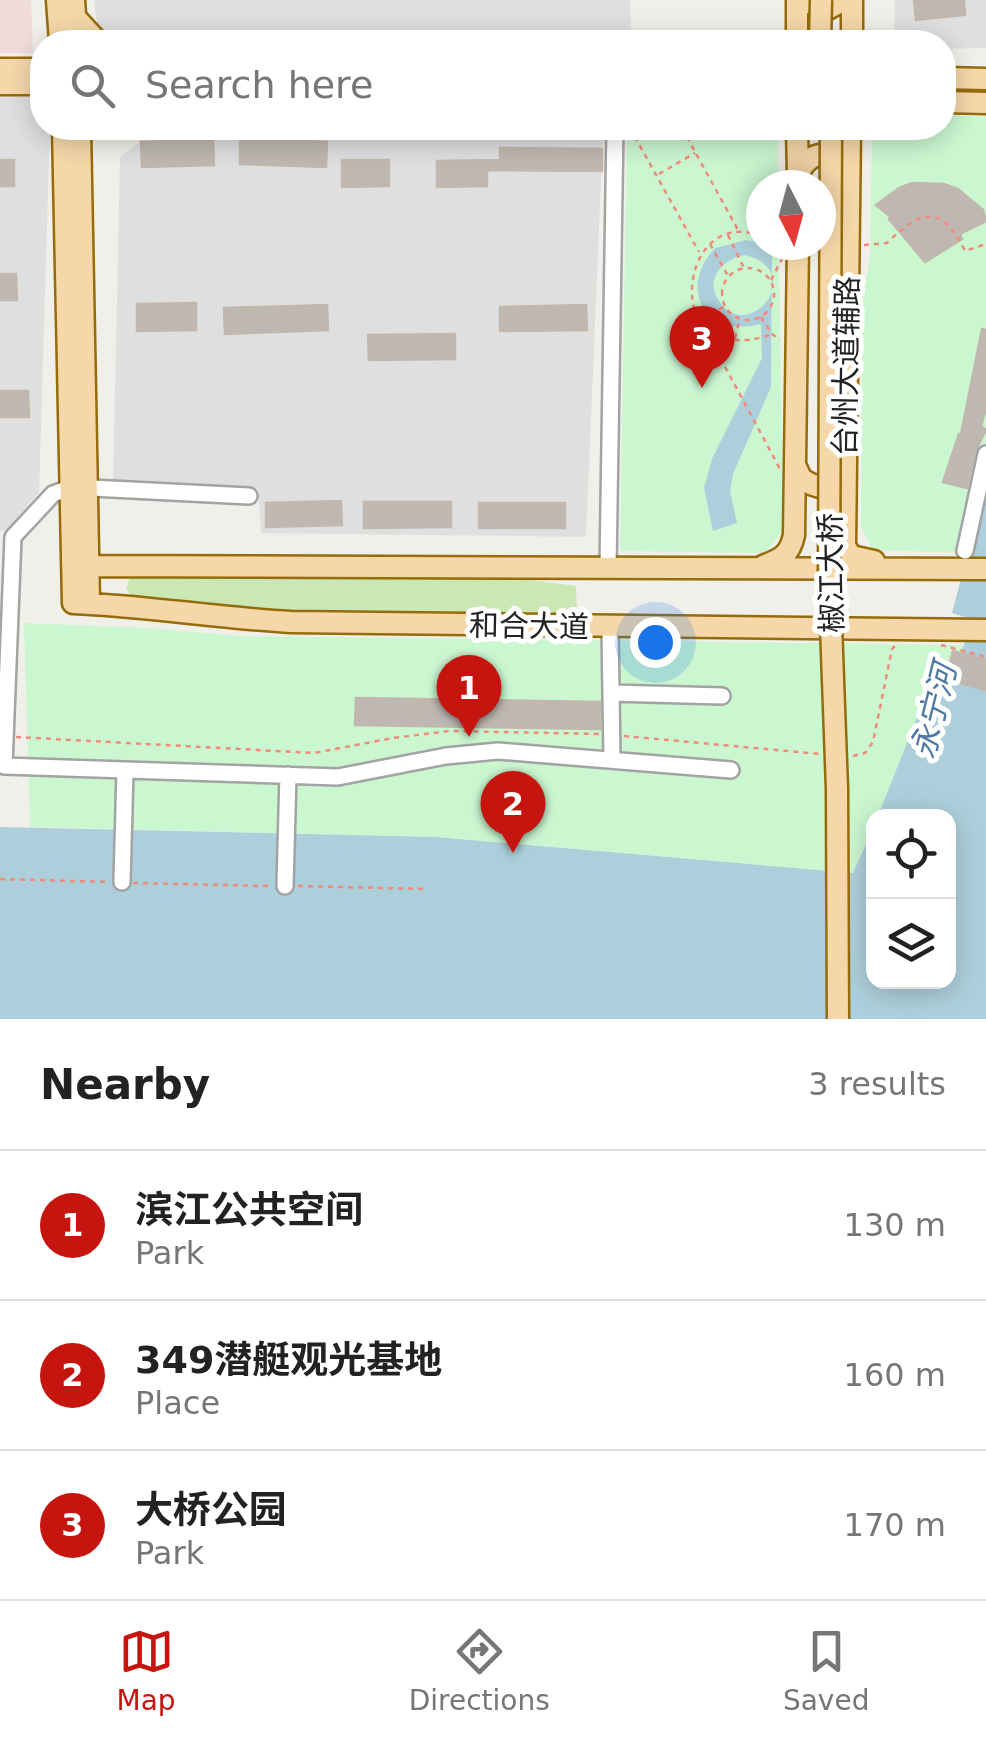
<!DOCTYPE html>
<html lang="en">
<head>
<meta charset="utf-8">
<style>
  :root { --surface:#fff; --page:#f6f6f6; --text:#222; --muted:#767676; --line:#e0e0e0; --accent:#c6140e }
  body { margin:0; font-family:"DejaVu Sans","Noto Sans SC",sans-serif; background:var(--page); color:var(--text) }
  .controls { position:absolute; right:30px; bottom:30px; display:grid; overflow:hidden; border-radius:20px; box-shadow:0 5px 25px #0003 }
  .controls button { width:90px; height:90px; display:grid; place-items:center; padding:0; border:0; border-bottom:2px solid var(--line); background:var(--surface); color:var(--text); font:50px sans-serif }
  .compass { position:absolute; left:746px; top:170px; width:90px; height:90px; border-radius:50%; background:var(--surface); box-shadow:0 5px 25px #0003; rotate:174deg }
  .you { position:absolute; left:655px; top:642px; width:35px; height:35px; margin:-25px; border:8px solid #fff; border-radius:50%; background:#1a73e8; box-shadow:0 0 0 15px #1a73e833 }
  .badge { display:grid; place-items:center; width:65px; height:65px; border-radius:50%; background:var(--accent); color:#fff; font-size:32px; font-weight:700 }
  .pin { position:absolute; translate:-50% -82px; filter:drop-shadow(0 2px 5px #0008) }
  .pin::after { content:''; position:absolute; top:52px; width:35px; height:30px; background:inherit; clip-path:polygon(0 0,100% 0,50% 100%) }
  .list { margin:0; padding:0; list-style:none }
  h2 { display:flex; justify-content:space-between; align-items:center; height:130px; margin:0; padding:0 40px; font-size:42px }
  h2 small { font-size:32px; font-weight:400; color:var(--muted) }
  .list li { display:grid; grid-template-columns:65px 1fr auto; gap:30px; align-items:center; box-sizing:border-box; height:150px; padding:0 40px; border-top:2px solid var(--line) }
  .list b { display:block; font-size:38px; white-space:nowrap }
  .list p { margin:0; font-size:32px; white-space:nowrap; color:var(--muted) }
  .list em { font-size:32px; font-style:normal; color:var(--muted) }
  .icon { flex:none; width:55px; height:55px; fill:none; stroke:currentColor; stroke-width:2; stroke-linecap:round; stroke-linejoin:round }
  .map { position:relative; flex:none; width:986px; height:1019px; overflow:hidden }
  .search { position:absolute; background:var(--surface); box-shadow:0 5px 25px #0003; left:30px; right:30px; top:30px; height:110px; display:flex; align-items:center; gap:25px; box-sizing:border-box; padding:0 35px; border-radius:40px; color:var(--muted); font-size:38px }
  .sheet { height:580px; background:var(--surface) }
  nav { display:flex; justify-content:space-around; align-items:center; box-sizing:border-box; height:140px; border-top:2px solid var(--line); background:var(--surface); font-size:28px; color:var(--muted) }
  nav a { display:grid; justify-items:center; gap:5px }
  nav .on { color:var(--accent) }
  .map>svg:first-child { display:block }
  .residential { fill:#e0dfdf }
  .commercial { fill:#f0dcda }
  .grass { fill:#cbe7b3 }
  .park { fill:#cbf7d0 }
  .water { fill:#adcfdb; fill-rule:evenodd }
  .building { fill:#bfb8b2; stroke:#c2b7ac; stroke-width:2.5 }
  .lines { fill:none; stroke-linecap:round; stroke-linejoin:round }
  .minor-casing { stroke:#a3a3a3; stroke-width:20 }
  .major-casing { stroke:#956c0a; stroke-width:25 }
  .path { stroke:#f18a7a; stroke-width:2.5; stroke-dasharray:5 5; stroke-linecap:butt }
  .minor { stroke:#fff; stroke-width:15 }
  .major { stroke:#f6d7a9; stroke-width:20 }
  .major-bridge-casing { stroke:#956c0a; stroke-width:25; stroke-linecap:butt }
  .major-bridge { stroke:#f6d7a9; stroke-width:20 }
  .labels { text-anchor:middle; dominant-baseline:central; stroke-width:10; stroke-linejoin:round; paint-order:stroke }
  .street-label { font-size:30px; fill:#222; stroke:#fff }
  .water-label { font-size:32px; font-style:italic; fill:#5078a4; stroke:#fff }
</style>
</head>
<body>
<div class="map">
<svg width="986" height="1019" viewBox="0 0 986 1019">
  <rect width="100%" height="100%" fill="#f1efe9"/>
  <path class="residential" d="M 94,0 L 630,0 L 631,42 L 99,41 Z
    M 895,0 L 986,0 L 986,48 L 944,49 L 944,42 L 894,42 Z
    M 0,94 L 40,94 L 42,128 L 50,128 L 39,492 L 6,531 L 0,531 Z
    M 157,129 L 603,134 L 586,537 L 261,533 L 258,488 L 113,484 L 120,157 Z"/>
  <path class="commercial" d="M 0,0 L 31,0 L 33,53 L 0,53 Z"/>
  <path class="grass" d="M 136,574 L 483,574 L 576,586 L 577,616 L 301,614 L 133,598 L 126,589 L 130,577 Z"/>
  <path class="park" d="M 944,116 L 986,116 L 986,485 L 968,553 L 873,550 L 861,527 L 862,306 L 870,256 L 872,133 L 878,128 L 944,128 Z
    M 627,128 L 774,128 L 778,131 L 778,185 L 761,185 L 761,245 L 779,245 L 783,531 L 765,553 L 620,551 Z
    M 24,623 L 149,628 L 241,636 L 964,645 L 944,698 L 927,693 L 878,816 L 874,816 L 873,827 L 853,873 L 436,837 L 30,827 Z"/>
  <path class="water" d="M 746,240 L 761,243 L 772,251 L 771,387 L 733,474 L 730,491 L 737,523 L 713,531 L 704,488 L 712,459 L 762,358 L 761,324 C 707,338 676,291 715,248 ZM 745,255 C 808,270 750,346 719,301 C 704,279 723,259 745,255 Z
    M 986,485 L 986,1019 L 0,1019 L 0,827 L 436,837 L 853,873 L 873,828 L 874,982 L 948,982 L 948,816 L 878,816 L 927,692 L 944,697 L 964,645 L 967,618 L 952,613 Z"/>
  <path class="building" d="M 914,0 L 964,0 L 965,15 L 916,20 Z
    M 240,139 L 327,142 L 326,167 L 240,164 Z
    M 213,140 L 214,165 L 142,167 L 141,142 Z
    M 500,148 L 602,149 L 602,171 L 487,170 L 487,186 L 437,187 L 437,161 L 500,160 Z
    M 0,160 L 14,160 L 14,186 L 0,186 Z
    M 342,160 L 389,160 L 389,186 L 342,187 Z
    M 912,183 L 944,184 L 958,189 L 983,210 L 986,221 L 960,234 L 962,239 L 925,262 L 889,219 L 891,217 L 876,205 L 899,188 Z
    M 0,274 L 16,274 L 17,300 L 0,300 Z
    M 196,303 L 196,330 L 137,331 L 137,304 Z
    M 327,305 L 328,330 L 225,334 L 224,308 Z
    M 586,305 L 587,330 L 500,331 L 500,307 Z
    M 982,329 L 986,330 L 986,408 L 981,426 L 986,430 L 975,452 L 967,488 L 943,482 L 959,434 L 961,434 Z
    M 455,334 L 455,359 L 369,360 L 368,335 Z
    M 0,391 L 28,391 L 29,417 L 0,417 Z
    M 341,501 L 342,525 L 266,527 L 266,503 Z
    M 364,502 L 451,502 L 451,527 L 364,528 Z
    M 479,503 L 565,503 L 565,528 L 479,528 Z
    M 953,651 L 986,660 L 986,690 L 946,679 Z
    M 356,698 L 600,702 L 600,729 L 355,725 Z"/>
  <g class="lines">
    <g class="minor-casing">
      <path id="minor" d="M 249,496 L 72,487 L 53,494 L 13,537 L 4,766 L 338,777 L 446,756 L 498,751 L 731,770
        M 965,551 L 986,454
        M 608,567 L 615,128
        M 610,628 L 612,760
        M 611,693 L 722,696
        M 122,882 L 125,771
        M 285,886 L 288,775"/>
    </g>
    <g class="major-casing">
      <path id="major" d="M 57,0 L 60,42
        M 74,0 L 77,42
        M 803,0 L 826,10 L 844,0
        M 852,0 L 852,42
        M 75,17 L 98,42
        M 797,42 L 797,0
        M 0,69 L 42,69
        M 944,78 L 986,79
        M 0,84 L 42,84
        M 944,102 L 986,103
        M 63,128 L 73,603 C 146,606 218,618 291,622 L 986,630
        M 80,128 L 89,603
        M 797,128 L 798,175
        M 850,128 L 845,546 L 851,556 L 874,561
        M 798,175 C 806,157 817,152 837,155 L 841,160
        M 795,465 L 801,478 C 814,488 833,493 842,476
        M 73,566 L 986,569
        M 763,566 C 781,559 790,555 794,535 L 798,245"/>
    </g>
    <path class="path" d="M 630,128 L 699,252
      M 682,128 L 738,230
      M 635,136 L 650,128
      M 659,174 L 695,153
      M 728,235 L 744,268
      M 761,236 C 712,217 684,266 694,309 L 780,469
      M 710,244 L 728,276
      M 864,245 L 887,243 C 921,210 941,203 965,251 L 986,244
      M722 294a26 26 0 1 1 52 0a26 26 0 1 1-52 0Z
      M 771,280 L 783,257
      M 761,317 L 772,334 L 780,340
      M 702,320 L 725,306
      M 707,329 C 726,344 751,342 772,334
      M 735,338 L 739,322
      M 941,645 L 986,657
      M 624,736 L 820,754
      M 16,737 L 314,753 L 393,738 L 449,731 L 601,734
      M 853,756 L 865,753 L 873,742 L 892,649 L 896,645
      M 0,879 L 110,882
      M 133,883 L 270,886
      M 298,886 L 426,889"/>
    <use href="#minor" class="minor"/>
    <use href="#major" class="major"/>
    <g class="major-bridge-casing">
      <path id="major-bridge" d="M 820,42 L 821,0
        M 831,128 L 829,571 L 837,789 L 838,1019"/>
    </g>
    <use href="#major-bridge" class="major-bridge"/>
  </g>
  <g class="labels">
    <g class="street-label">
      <text transform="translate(846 366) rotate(-89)">台州大道辅路</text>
      <text transform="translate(831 573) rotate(-91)">椒江大桥</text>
      <text transform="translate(529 626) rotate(1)">和合大道</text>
    </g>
    <g class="water-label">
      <text transform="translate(934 711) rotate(-76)">永宁河</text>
    </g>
  </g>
</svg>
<div class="controls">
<button><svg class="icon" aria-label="locate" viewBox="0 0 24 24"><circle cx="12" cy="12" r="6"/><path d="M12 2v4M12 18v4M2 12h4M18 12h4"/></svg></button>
<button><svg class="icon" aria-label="layers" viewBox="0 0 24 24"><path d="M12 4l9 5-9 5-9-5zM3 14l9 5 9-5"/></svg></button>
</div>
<svg class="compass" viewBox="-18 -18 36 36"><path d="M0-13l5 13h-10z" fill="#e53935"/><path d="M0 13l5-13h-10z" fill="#767676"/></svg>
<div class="you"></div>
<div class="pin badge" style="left:469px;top:737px">1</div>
<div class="pin badge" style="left:513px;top:853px">2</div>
<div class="pin badge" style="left:702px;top:388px">3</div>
<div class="search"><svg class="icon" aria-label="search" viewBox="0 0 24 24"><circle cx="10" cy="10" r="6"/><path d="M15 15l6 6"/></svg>Search here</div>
</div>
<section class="sheet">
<h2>Nearby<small>3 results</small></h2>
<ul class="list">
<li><span class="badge">1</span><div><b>滨江公共空间</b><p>Park</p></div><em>130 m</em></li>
<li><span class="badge">2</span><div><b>349潜艇观光基地</b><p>Place</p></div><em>160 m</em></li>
<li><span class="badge">3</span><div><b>大桥公园</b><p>Park</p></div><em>170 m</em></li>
</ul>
</section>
<nav>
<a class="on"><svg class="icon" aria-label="map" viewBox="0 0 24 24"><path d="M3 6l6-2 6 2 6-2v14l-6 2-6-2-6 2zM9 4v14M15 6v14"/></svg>Map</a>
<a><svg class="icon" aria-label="directions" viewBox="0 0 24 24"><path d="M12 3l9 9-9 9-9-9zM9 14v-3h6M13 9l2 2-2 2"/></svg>Directions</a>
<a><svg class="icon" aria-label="saved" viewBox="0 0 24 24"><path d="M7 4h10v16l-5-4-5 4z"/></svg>Saved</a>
</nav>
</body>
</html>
